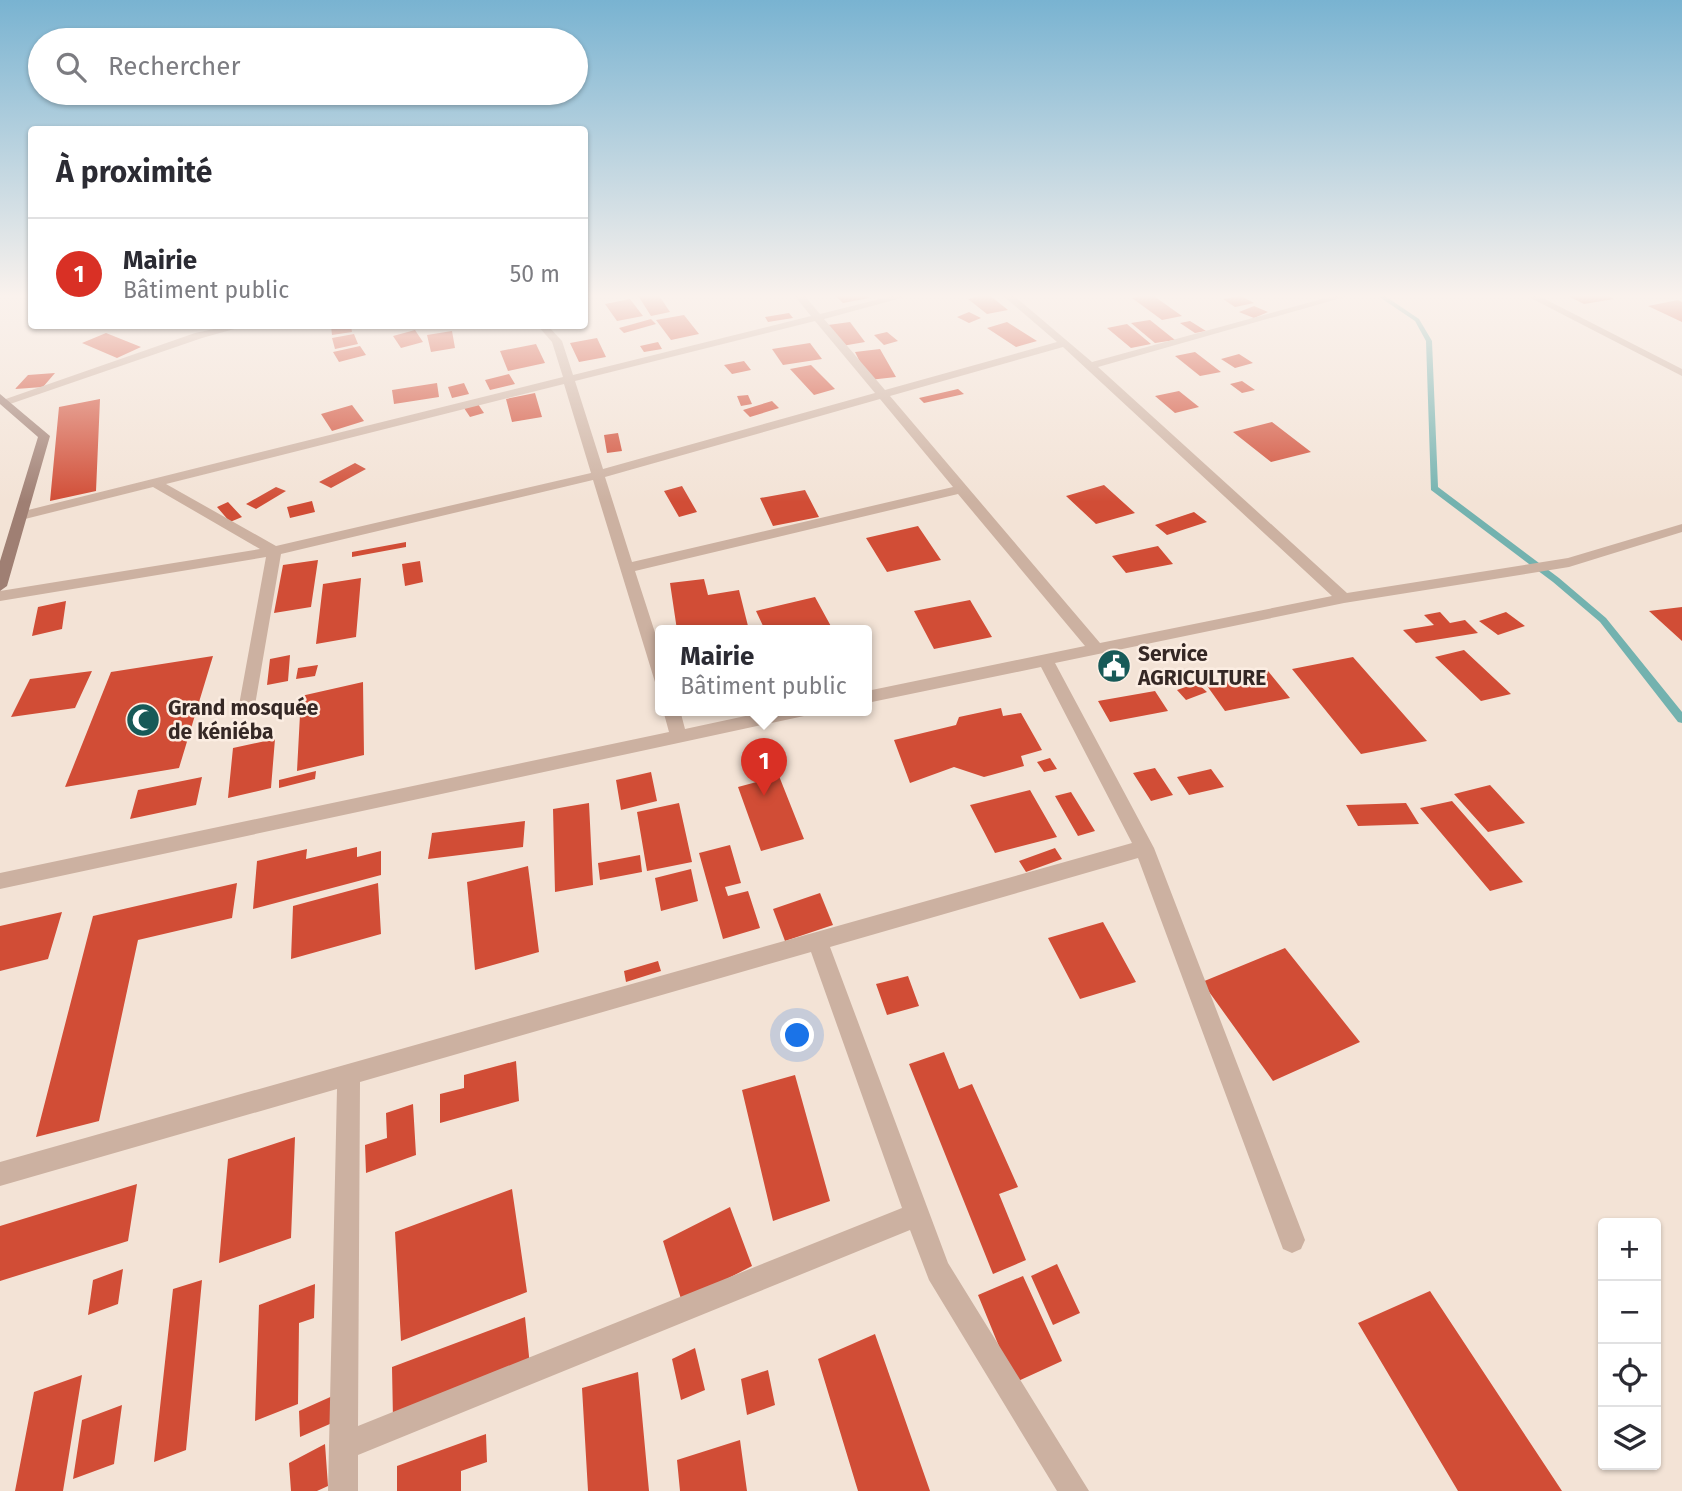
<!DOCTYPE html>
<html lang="fr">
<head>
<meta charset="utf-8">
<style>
  :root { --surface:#fff; --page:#f7f7f7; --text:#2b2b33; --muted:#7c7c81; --line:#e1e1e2; --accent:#d93025 }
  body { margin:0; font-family:"Fira Sans",sans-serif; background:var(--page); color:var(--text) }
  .controls { position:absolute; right:21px; bottom:21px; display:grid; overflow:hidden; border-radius:7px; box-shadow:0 2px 5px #0004 }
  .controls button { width:63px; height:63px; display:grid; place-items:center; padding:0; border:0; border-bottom:2px solid var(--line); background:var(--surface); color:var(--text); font:35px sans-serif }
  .you { position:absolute; left:798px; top:1036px; width:24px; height:24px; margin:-18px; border:5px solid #fff; border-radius:50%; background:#1a73e8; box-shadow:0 0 0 10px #1a73e833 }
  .badge { display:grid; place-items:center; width:46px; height:46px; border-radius:50%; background:var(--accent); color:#fff; font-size:23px; font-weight:700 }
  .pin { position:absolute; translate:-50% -58px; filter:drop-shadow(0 2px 4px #0008) }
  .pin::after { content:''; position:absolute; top:37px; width:24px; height:21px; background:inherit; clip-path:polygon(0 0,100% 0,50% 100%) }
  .popup { position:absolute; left:655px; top:625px; width:217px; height:91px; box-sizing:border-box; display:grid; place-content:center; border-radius:7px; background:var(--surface); filter:drop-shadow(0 2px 5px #0005); font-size:23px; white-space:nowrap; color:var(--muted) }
  .popup b { font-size:26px; color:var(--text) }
  .popup::after { content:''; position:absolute; left:50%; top:100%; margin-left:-14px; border:14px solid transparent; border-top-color:var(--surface) }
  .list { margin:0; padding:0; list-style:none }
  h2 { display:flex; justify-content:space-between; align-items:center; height:91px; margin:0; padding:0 28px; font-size:30px }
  h2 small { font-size:23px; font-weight:400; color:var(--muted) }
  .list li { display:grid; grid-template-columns:46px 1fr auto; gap:21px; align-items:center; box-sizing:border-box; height:112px; padding:0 28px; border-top:2px solid var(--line) }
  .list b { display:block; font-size:26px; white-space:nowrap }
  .list p { margin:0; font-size:23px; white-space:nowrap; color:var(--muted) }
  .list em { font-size:23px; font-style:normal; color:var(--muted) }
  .icon { flex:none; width:38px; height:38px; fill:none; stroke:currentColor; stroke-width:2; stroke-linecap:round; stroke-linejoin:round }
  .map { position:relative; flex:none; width:1682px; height:1491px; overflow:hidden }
  .search { position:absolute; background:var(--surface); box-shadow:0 2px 5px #0004; left:28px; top:28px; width:560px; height:77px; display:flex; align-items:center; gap:18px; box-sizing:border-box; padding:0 24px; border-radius:38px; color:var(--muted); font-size:26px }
  .panel { position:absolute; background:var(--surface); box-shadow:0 2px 5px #0004; left:28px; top:126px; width:560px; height:203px; border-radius:7px }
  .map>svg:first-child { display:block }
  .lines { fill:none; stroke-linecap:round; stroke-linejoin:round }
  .stream { fill:#73b2af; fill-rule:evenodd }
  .building { fill:#d14d36 }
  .street { fill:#ccb1a1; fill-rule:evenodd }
  .secondary { fill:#9f7f73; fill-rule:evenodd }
  .labels { text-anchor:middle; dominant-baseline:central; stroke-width:5; stroke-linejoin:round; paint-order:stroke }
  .poi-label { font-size:21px; font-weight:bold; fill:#352825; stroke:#fbede2; text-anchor:start }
</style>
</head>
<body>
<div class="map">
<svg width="1682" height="1491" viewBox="0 0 1682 1491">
  <rect width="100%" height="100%" fill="#f3e3d6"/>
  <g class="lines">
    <path class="stream" d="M 1375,294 L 1382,294 L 1419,319 L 1432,341 L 1438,487 L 1559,578 L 1606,618 L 1682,712 L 1682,723 L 1678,722 L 1600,622 L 1553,582 L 1431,490 L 1426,341 L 1415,321 Z"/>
  </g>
  <path class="building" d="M 637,294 L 658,294 L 670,312 L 651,316 Z
    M 834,294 L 865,294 L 869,298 L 843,303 Z
    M 988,294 L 1008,310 L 987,314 L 968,299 Z
    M 1151,294 L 1182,316 L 1162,320 L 1132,298 Z
    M 1564,294 L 1604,294 L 1614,299 L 1584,304 Z
    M 1241,296 L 1254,303 L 1235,307 L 1223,299 Z
    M 630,299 L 643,316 L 617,321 L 605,304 Z
    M 1678,300 L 1682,302 L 1682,322 L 1648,306 Z
    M 1254,306 L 1268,312 L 1254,318 L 1239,312 Z
    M 969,312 L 981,318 L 969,323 L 957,317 Z
    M 789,313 L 793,318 L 768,322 L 765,317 Z
    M 684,315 L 699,334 L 671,340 L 656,320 Z
    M 651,319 L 656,324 L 624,333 L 619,328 Z
    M 1150,320 L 1175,340 L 1155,343 L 1131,323 Z
    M 1190,321 L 1206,331 L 1195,333 L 1180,323 Z
    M 850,322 L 865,342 L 842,346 L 828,325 Z
    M 1007,322 L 1037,341 L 1016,347 L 987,328 Z
    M 1127,324 L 1151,344 L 1131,348 L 1107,328 Z
    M 331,326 L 351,326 L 352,332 L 332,335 Z
    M 415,330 L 423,342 L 401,348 L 393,336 Z
    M 452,331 L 455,348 L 431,352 L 427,335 Z
    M 887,332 L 898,341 L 884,345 L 874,335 Z
    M 106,333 L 141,347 L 117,358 L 82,343 Z
    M 354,334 L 358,344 L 335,349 L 332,338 Z
    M 597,338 L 606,357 L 579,362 L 570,343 Z
    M 658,342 L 662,349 L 644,352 L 640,346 Z
    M 810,343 L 822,359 L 783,365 L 772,349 Z
    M 536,344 L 545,363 L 508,371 L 500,351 Z
    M 360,346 L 366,355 L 339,362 L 333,352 Z
    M 880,349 L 896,377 L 869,380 L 855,352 Z
    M 1195,352 L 1221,372 L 1200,376 L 1175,356 Z
    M 1239,354 L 1253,363 L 1235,368 L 1221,359 Z
    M 744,361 L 751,370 L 732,374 L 724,365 Z
    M 811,365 L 835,389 L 814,395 L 790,369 Z
    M 55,373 L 43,387 L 15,389 L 28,375 Z
    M 509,374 L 515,384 L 490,390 L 485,380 Z
    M 1242,381 L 1255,390 L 1242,393 L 1230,384 Z
    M 437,383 L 439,397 L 394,404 L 392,390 Z
    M 464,383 L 469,394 L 452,398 L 448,387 Z
    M 958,389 L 964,394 L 924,403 L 919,398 Z
    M 1179,391 L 1199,407 L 1175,413 L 1155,396 Z
    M 535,393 L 542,417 L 512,422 L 506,399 Z
    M 748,395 L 752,404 L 741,406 L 737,396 Z
    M 100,399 L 96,491 L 50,501 L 59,407 Z
    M 772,401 L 779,408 L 750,417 L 743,410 Z
    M 478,404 L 484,413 L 470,417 L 464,408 Z
    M 352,405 L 364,421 L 332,431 L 321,414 Z
    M 1272,422 L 1311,452 L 1271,462 L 1233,432 Z
    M 618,433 L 622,451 L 607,453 L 604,435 Z
    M 355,463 L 366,469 L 331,488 L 319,482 Z
    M 1104,485 L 1135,513 L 1096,524 L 1066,496 Z
    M 682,486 L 697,512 L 679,517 L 664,491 Z
    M 276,487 L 286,491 L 256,509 L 246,504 Z
    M 805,490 L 819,517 L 773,526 L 760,498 Z
    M 312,501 L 315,512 L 290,518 L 287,507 Z
    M 228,502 L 242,517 L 230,522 L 217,507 Z
    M 1194,512 L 1207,522 L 1167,535 L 1155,525 Z
    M 918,526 L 941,560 L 887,572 L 866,538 Z
    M 406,542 L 406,547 L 352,557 L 352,552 Z
    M 1158,546 L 1173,564 L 1126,573 L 1112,556 Z
    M 318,560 L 311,607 L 274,613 L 283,565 Z
    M 420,561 L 423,582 L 405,586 L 402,564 Z
    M 361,578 L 356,637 L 316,644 L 323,584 Z
    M 704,579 L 708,595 L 739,590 L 748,626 L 724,630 L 677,630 L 670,583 Z
    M 815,597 L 833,630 L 765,630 L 756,611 Z
    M 970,600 L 992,637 L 934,649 L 914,611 Z
    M 66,601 L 62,629 L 32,636 L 38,607 Z
    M 1682,607 L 1682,641 L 1649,611 Z
    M 1440,612 L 1450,623 L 1465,620 L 1478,633 L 1416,643 L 1403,630 L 1434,625 L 1424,615 Z
    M 1506,612 L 1525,626 L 1498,635 L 1479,621 Z
    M 1464,650 L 1511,694 L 1481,701 L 1435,657 Z
    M 290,655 L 288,681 L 267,685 L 270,659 Z
    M 213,656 L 179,768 L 65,787 L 111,672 Z
    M 1353,657 L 1427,741 L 1361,754 L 1292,669 Z
    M 318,665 L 315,676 L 296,679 L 298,668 Z
    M 92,671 L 75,708 L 11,717 L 30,679 Z
    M 1268,671 L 1290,698 L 1225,711 L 1205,683 Z
    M 363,682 L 364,755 L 297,771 L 301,696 Z
    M 1197,683 L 1207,692 L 1186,700 L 1177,690 Z
    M 1155,691 L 1168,711 L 1110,722 L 1098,701 Z
    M 1001,708 L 1003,716 L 1021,713 L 1042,750 L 1021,756 L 1024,766 L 984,777 L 954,767 L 910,783 L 894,740 L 956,725 L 959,717 Z
    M 275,739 L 271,788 L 228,798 L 233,748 Z
    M 1050,758 L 1057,769 L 1044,772 L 1037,762 Z
    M 1155,768 L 1173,795 L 1151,801 L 1133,773 Z
    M 1211,769 L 1224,787 L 1189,795 L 1177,777 Z
    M 316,771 L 315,779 L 279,788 L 279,780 Z
    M 651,772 L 657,801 L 621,810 L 616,780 Z
    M 779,776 L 804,839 L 761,851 L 738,787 Z
    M 202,777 L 196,805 L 130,819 L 138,790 Z
    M 1490,785 L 1525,823 L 1488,832 L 1454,794 Z
    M 1030,790 L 1057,837 L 995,853 L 970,805 Z
    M 1071,792 L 1095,831 L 1078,836 L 1055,796 Z
    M 1452,801 L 1523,882 L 1490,891 L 1420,808 Z
    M 589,803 L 593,885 L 555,892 L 553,809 Z
    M 679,803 L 692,862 L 647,871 L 637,812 Z
    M 1406,803 L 1419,824 L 1358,826 L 1346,805 Z
    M 525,821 L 523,847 L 428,859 L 432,833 Z
    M 730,845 L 741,883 L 725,887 L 728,896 L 748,891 L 760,928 L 723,939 L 699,853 Z
    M 357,847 L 357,857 L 381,851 L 381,875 L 253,909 L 257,861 L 307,849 L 306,859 Z
    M 1055,848 L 1062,859 L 1026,872 L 1019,861 Z
    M 640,855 L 642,872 L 600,880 L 598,863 Z
    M 528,866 L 539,952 L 475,970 L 467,882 Z
    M 691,869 L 698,901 L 661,911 L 655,878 Z
    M 237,883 L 232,918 L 138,940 L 99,1121 L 36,1137 L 93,916 Z
    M 378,883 L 381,934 L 291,959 L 293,906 Z
    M 820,893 L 833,925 L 785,941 L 773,909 Z
    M 62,912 L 48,959 L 0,971 L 0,926 Z
    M 1103,922 L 1136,982 L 1080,999 L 1048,938 Z
    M 1285,948 L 1360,1042 L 1273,1081 L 1202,982 Z
    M 658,961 L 661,971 L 626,982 L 624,971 Z
    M 908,976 L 919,1006 L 887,1015 L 876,984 Z
    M 944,1052 L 959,1089 L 972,1084 L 1018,1187 L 999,1194 L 1026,1260 L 993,1274 L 909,1064 Z
    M 516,1061 L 519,1101 L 440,1123 L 440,1094 L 464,1088 L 464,1075 Z
    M 795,1075 L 830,1201 L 773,1221 L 742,1090 Z
    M 413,1104 L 416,1155 L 366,1173 L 365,1145 L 387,1138 L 386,1113 Z
    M 295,1137 L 291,1238 L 219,1263 L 228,1159 Z
    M 137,1184 L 128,1241 L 0,1281 L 0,1226 Z
    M 512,1189 L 527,1292 L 401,1341 L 395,1232 Z
    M 730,1207 L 752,1266 L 682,1302 L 663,1241 Z
    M 1057,1264 L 1080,1313 L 1053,1325 L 1031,1276 Z
    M 123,1269 L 118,1304 L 88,1315 L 93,1280 Z
    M 1023,1276 L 1062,1361 L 1014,1383 L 978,1295 Z
    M 202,1280 L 186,1450 L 154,1462 L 173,1289 Z
    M 315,1284 L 314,1318 L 299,1323 L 298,1404 L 255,1421 L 259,1305 Z
    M 1430,1291 L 1562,1491 L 1458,1491 L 1358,1323 Z
    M 525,1317 L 530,1366 L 393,1420 L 392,1367 Z
    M 875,1334 L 930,1491 L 858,1491 L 818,1359 Z
    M 695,1348 L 705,1390 L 681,1400 L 672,1359 Z
    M 768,1370 L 775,1405 L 747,1415 L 741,1379 Z
    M 638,1372 L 649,1491 L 588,1491 L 582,1388 Z
    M 82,1375 L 63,1491 L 15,1491 L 34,1392 Z
    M 337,1394 L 339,1420 L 300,1437 L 299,1411 Z
    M 122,1405 L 114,1464 L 73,1479 L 82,1420 Z
    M 486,1434 L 487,1462 L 461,1471 L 461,1491 L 397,1491 L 397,1466 Z
    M 740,1440 L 747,1491 L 680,1491 L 677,1460 Z
    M 325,1444 L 328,1486 L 317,1491 L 291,1491 L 289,1463 Z"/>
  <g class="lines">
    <path class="street" d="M 793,294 L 803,294 L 820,314 L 900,294 L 916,294 L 824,319 L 885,390 L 1057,342 L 1001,294 L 1012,294 L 1092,362 L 1340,294 L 1355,294 L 1098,367 L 1347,593 L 1568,558 L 1682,524 L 1682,532 L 1569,567 L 1344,603 L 1055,663 L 1154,848 L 1305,1240 L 1301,1249 L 1292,1253 L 1283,1249 L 1138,858 L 830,947 L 948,1263 L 1089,1491 L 1057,1491 L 929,1280 L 910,1230 L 358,1455 L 358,1491 L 328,1491 L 337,1089 L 0,1186 L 0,1162 L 1132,843 L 1041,667 L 867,703 L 867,691 L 1085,646 L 958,494 L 635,571 L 661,651 L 661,684 L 655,682 L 593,480 L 281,554 L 255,705 L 247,711 L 239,705 L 266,557 L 0,601 L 0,591 L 260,549 L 153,487 L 21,520 L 14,516 L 16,513 L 563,377 L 552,342 L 538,326 L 548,326 L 562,341 L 573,375 L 811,316 ZM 815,321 L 875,393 L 603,469 L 575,381 ZM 1063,347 L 1332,596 L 1100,643 L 890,396 ZM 564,384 L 591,473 L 276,546 L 166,484 ZM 880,399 L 953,487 L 632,562 L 605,477 ZM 811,952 L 902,1208 L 358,1426 L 360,1082 Z
      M 1523,294 L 1535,294 L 1682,369 L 1682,376 Z
      M 228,326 L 245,326 L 202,338 L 10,404 L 0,401 L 195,333 Z
      M 663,710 L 680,710 L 685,729 L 773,710 L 812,710 L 804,716 L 0,889 L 0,873 L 669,732 Z"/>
    <path class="secondary" d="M 0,394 L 50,436 L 7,586 L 0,591 L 0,561 L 38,437 L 0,404 Z"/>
  </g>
  <linearGradient id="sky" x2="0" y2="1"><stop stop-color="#79b3d1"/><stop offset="0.59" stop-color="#faf2ed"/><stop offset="1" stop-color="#faf2ed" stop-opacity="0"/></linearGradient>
  <rect width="1682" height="502" fill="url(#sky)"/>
  <defs>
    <g id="civic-disc" transform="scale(1.75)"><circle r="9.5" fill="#175a58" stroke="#fbede2"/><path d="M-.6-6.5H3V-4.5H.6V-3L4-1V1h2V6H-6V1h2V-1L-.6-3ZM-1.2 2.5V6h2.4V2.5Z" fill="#fff"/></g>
    <g id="mosque-disc" transform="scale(1.75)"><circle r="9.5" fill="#175a58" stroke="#fbede2"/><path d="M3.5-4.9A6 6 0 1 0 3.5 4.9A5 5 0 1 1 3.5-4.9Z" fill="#fff"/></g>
  </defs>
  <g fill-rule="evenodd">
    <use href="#civic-disc" x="1114" y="666"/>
    <use href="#mosque-disc" x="143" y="720"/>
  </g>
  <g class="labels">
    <g class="poi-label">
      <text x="1138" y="654">Service<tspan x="1138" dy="24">AGRICULTURE</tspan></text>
      <text x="168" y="708">Grand mosquée<tspan x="168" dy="24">de kéniéba</tspan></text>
    </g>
  </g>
</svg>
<div class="controls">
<button>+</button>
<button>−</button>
<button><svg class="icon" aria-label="locate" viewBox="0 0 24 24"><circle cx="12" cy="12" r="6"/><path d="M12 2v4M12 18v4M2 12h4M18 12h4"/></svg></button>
<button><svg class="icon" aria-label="layers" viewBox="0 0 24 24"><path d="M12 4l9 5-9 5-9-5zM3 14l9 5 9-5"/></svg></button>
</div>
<div class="you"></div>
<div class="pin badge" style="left:764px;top:796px">1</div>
<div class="popup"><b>Mairie</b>Bâtiment public</div>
<div class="search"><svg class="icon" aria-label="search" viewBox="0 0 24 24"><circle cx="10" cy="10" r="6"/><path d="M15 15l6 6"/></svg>Rechercher</div>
<section class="panel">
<h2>À proximité<small></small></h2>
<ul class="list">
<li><span class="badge">1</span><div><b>Mairie</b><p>Bâtiment public</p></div><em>50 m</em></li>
</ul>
</section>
</div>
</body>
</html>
